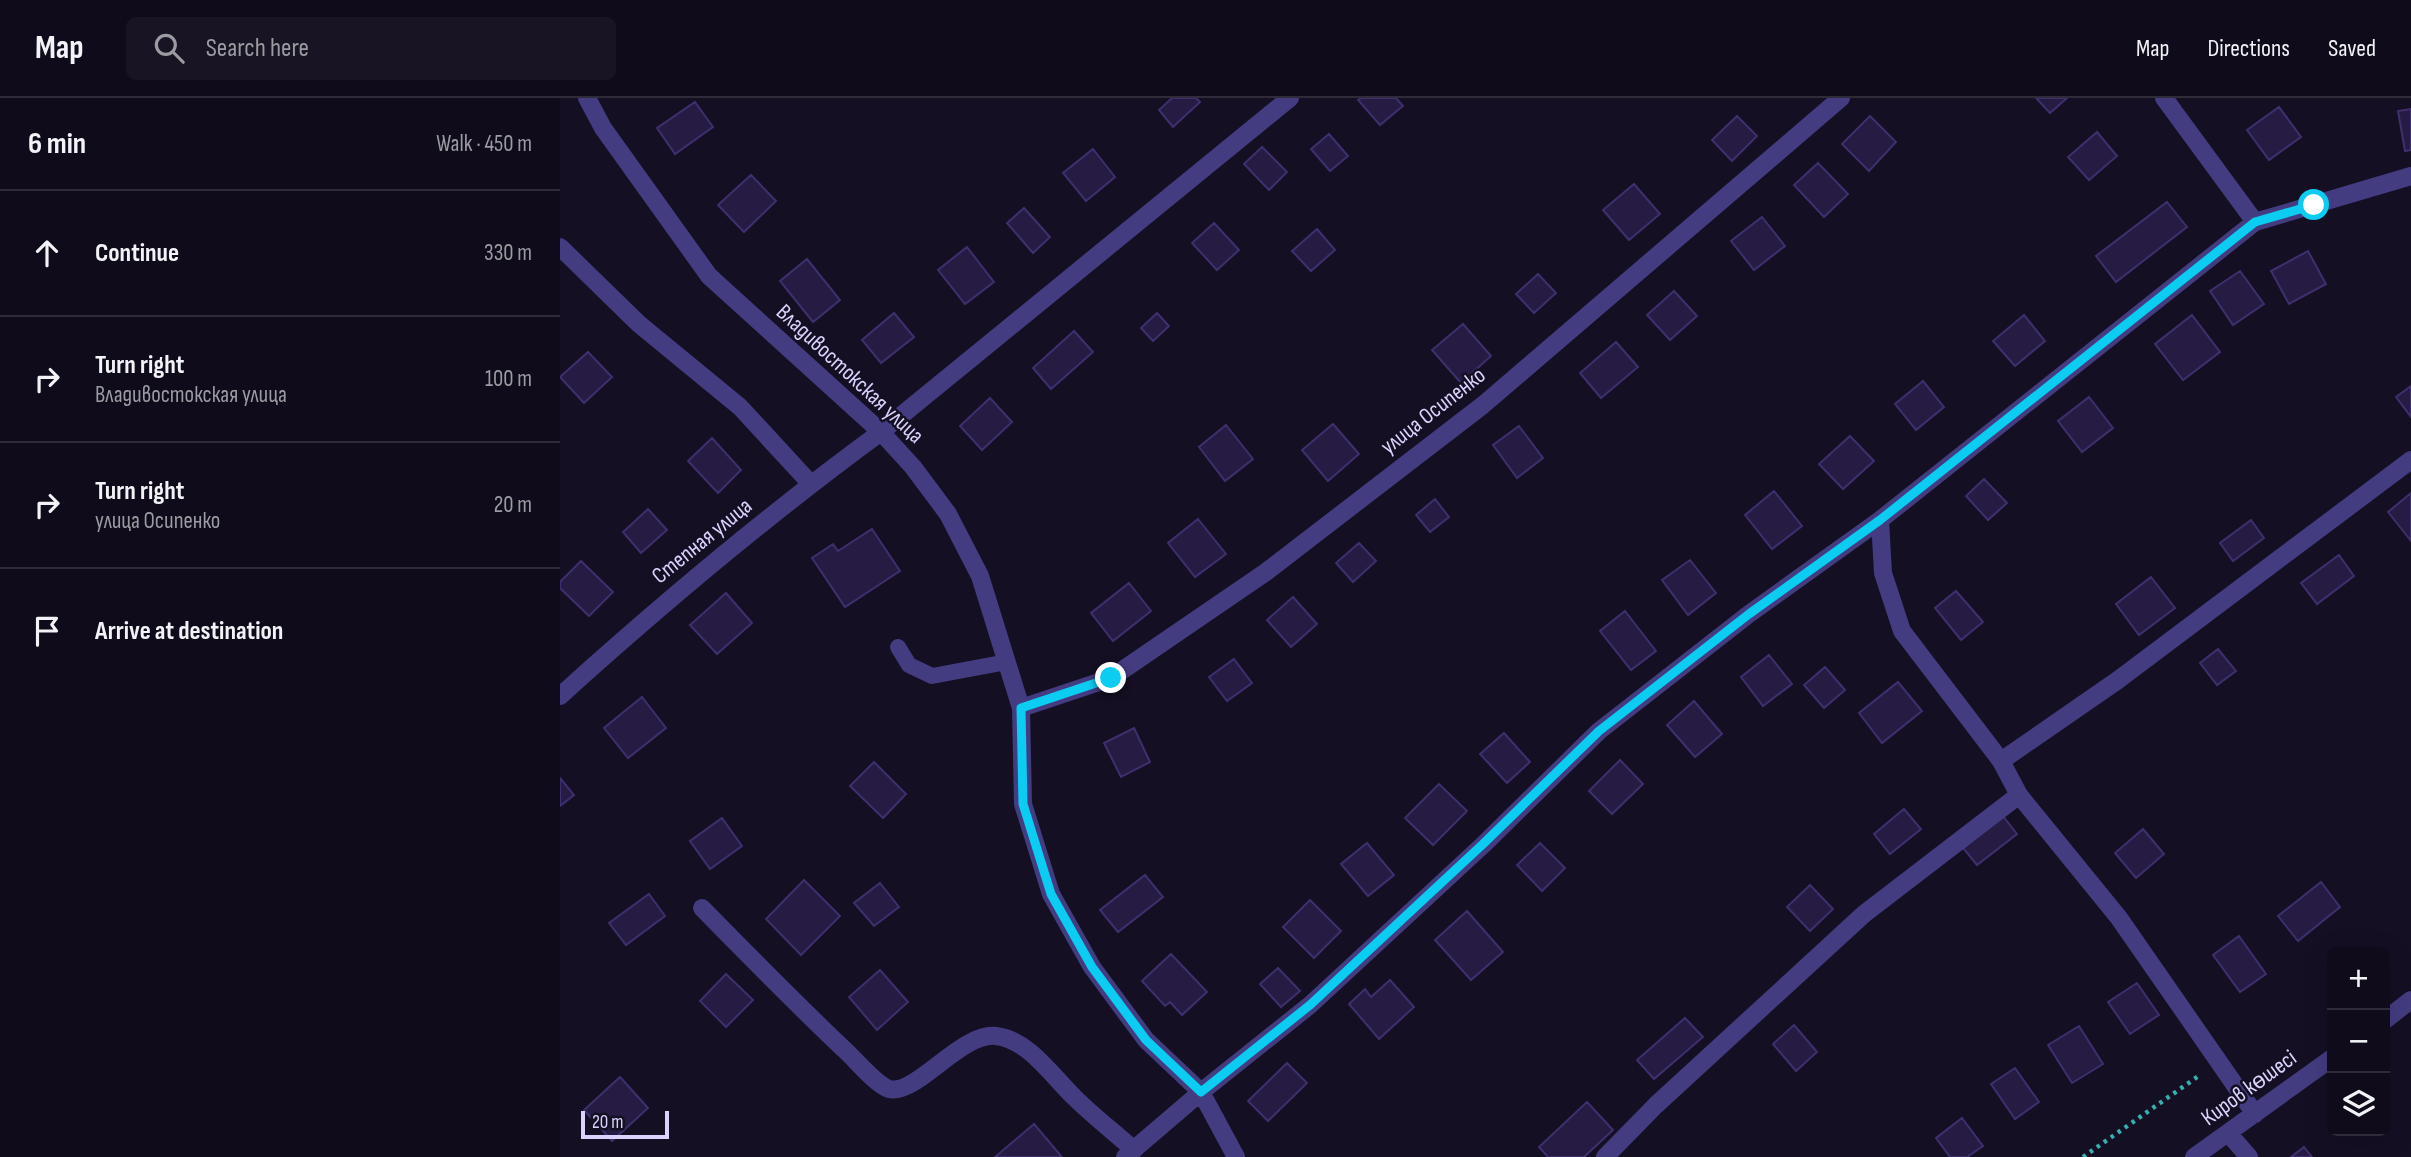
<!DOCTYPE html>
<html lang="en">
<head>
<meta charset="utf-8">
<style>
  :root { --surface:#0f0b1a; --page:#181423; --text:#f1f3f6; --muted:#9b9ba2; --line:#2f2b39 }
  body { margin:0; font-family:"Sofia Sans Condensed",sans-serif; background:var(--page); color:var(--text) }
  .controls { position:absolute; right:21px; bottom:21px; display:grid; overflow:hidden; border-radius:10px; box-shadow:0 7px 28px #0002 }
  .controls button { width:63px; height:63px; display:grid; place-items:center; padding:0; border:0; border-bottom:2px solid var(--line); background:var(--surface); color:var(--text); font:35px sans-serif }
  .scale { position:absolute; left:21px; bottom:18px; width:88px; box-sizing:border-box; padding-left:7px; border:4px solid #dad3fd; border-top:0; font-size:19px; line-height:24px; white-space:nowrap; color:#dad3fd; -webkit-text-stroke:5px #140f23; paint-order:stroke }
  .stop { position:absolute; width:21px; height:21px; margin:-16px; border:5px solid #0bccf1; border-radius:50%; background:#fff }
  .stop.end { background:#0bccf1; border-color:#fff; box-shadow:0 2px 7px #0008 }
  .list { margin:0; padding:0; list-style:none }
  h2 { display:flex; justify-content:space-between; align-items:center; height:91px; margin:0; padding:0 28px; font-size:30px }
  h2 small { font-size:23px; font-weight:400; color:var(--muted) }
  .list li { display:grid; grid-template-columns:46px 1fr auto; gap:21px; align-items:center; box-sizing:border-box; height:126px; padding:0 28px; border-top:2px solid var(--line) }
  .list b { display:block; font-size:26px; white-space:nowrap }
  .list p { margin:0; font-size:23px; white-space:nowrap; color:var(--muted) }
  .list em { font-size:23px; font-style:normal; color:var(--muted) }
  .icon { flex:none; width:38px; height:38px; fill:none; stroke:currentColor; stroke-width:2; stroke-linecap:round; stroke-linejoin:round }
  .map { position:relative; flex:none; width:1851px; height:1059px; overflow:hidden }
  header { display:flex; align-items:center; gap:42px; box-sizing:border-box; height:98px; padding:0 35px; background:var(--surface); border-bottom:2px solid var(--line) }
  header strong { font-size:33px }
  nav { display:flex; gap:38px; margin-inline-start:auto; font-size:24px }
  .search { width:490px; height:63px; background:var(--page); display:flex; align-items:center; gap:18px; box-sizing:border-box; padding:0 24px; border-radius:10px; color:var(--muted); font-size:26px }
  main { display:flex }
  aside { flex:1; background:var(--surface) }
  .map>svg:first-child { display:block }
  .building { fill:#261c43; stroke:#3f2f6e; stroke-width:2 }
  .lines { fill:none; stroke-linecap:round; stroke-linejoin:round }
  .path { stroke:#35b0af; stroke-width:4.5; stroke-dasharray:3.5 5; stroke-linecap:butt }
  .lane { stroke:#433c80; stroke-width:16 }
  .street { stroke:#433c80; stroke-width:18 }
  .route { stroke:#0bccf1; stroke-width:9 }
  .labels { text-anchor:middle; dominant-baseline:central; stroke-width:5; stroke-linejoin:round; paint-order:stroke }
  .street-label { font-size:23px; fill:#dad3fd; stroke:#140f23 }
</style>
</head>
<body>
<header>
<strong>Map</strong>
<div class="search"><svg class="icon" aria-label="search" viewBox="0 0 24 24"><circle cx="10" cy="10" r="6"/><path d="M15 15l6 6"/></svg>Search here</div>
<nav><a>Map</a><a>Directions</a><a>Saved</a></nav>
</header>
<main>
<aside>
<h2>6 min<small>Walk · 450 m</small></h2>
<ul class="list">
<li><svg class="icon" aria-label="ahead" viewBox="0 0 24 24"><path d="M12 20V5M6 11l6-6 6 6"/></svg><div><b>Continue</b></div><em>330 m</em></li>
<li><svg class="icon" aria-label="right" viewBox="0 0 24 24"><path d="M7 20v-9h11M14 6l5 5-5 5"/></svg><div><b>Turn right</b><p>Владивостокская улица</p></div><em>100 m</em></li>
<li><svg class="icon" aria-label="right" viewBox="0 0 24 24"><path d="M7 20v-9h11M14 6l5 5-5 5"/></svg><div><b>Turn right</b><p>улица Осипенко</p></div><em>20 m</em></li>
<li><svg class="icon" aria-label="arrive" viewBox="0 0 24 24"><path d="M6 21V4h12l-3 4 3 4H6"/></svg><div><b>Arrive at destination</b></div></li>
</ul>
</aside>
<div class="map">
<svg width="1851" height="1059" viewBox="0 0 1851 1059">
  <rect width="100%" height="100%" fill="#140f23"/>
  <path class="building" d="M 612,0 L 636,0 L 640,4 L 613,29 L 599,12 Z
    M 801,0 L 836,0 L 843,8 L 820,27 L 798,2 Z
    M 1476,0 L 1507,0 L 1490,15 Z
    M 135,4 L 153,29 L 115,56 L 97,30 Z
    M 1719,9 L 1741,39 L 1709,62 L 1687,32 Z
    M 1851,11 L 1851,52 L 1845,53 L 1838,13 Z
    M 1177,18 L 1197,38 L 1172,63 L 1152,42 Z
    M 1310,18 L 1336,44 L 1309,73 L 1282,46 Z
    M 1537,34 L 1557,58 L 1529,82 L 1508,59 Z
    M 769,36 L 788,58 L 770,73 L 751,51 Z
    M 702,49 L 727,74 L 709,92 L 684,66 Z
    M 533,51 L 555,79 L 526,103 L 503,75 Z
    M 1258,65 L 1288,96 L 1264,119 L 1234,87 Z
    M 191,77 L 216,103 L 184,134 L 158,107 Z
    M 1074,86 L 1100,116 L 1069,142 L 1043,112 Z
    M 1607,104 L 1627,129 L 1556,184 L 1536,158 Z
    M 464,110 L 490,139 L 473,155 L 447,125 Z
    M 1202,119 L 1225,148 L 1194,172 L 1171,143 Z
    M 654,125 L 679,152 L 657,172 L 632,145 Z
    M 757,131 L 775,152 L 751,173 L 732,153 Z
    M 407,149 L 434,184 L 405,206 L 378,172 Z
    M 1748,153 L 1766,186 L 1729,206 L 1711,173 Z
    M 247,161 L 280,202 L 253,224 L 220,183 Z
    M 1680,173 L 1704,206 L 1673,227 L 1650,193 Z
    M 978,176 L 996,195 L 974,215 L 956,196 Z
    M 1114,193 L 1137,218 L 1110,242 L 1087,217 Z
    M 334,215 L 354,239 L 321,265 L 302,242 Z
    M 597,215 L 609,228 L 593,243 L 581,230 Z
    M 1464,217 L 1485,243 L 1455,268 L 1433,243 Z
    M 1632,217 L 1660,254 L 1623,282 L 1595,246 Z
    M 903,226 L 931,258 L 901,285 L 872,252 Z
    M 514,233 L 533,254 L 491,291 L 473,270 Z
    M 1056,244 L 1078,269 L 1041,300 L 1020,275 Z
    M 28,254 L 52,279 L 24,305 L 0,279 Z
    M 1363,283 L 1384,309 L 1356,332 L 1335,306 Z
    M 1851,288 L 1851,319 L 1836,299 Z
    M 1529,299 L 1553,330 L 1522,354 L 1498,323 Z
    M 430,300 L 452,324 L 422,352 L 400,328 Z
    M 773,326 L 799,356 L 768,383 L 742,352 Z
    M 666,327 L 693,361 L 665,383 L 639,349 Z
    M 959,328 L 983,360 L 957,380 L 933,347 Z
    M 1290,338 L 1314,363 L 1283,391 L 1259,366 Z
    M 152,340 L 181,372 L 158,395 L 128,363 Z
    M 1424,381 L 1447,405 L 1428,422 L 1406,398 Z
    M 1214,393 L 1242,428 L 1212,451 L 1185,417 Z
    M 1851,395 L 1851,443 L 1828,414 Z
    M 875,401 L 889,419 L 870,434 L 856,417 Z
    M 88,411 L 107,432 L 81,455 L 63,434 Z
    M 638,421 L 666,456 L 635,479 L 608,445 Z
    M 1691,422 L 1704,440 L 1673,463 L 1660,445 Z
    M 312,431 L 340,473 L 285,509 L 252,460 L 273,446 L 278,453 Z
    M 799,445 L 816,463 L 793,484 L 776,465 Z
    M 1779,457 L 1794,478 L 1757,506 L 1741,485 Z
    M 1130,462 L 1156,495 L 1128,517 L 1102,482 Z
    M 21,463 L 53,494 L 29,518 L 0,490 L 0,484 Z
    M 1591,479 L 1615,510 L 1579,537 L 1556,506 Z
    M 569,485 L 591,513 L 553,543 L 531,515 Z
    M 1396,493 L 1423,524 L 1401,542 L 1375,510 Z
    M 166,495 L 192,525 L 157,556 L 130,527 Z
    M 733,499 L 757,526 L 731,549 L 707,522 Z
    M 1065,513 L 1096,553 L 1071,572 L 1040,533 Z
    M 1658,551 L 1676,573 L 1657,587 L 1640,565 Z
    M 1209,557 L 1232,586 L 1203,608 L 1181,579 Z
    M 674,561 L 692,585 L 667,603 L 649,579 Z
    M 1265,569 L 1285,592 L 1264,610 L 1244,587 Z
    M 1338,584 L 1362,613 L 1322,645 L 1299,615 Z
    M 82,599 L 106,630 L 68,660 L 44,630 Z
    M 1134,603 L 1162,636 L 1135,659 L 1107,627 Z
    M 574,630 L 590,664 L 561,679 L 544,645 Z
    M 944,635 L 970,664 L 947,685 L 920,656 Z
    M 1060,662 L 1083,686 L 1052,716 L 1029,693 Z
    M 314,664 L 346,696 L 323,720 L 290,688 Z
    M 0,680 L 14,697 L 0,708 Z
    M 879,686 L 907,713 L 873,747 L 845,720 Z
    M 1344,711 L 1361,731 L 1330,756 L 1314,736 Z
    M 1443,718 L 1457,736 L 1417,767 L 1403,750 Z
    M 162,720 L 182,748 L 150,771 L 130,743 Z
    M 1583,731 L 1604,756 L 1576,780 L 1555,755 Z
    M 807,745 L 834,777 L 808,798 L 781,766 Z
    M 980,745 L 1005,770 L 982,793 L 957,767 Z
    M 585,777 L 603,799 L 558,834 L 540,812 Z
    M 244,782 L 280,818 L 241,857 L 206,821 Z
    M 1761,784 L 1780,809 L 1738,843 L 1718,818 Z
    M 320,785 L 339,809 L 314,828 L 294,805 Z
    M 1250,787 L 1273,811 L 1250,833 L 1227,809 Z
    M 89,796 L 105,818 L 66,847 L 49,825 Z
    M 750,802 L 781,833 L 754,860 L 723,829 Z
    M 907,813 L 943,854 L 911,882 L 875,842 Z
    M 1679,838 L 1706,876 L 1680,894 L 1653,857 Z
    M 611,856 L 647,894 L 622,917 L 610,904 L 605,908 L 582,883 Z
    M 718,870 L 740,893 L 721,909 L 700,886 Z
    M 320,872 L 348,904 L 317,932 L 289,899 Z
    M 166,876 L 193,902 L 166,929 L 140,903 Z
    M 830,882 L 854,909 L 819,941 L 789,906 L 805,891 L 811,899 Z
    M 1577,885 L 1599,917 L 1570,936 L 1548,904 Z
    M 1125,920 L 1143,939 L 1094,981 L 1077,962 Z
    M 1234,927 L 1257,954 L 1236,973 L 1213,946 Z
    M 1519,928 L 1543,966 L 1512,985 L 1488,947 Z
    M 727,965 L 747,985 L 708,1023 L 688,1003 Z
    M 1455,970 L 1479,1004 L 1455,1021 L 1431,986 Z
    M 60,979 L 88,1010 L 52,1043 L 24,1012 Z
    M 1027,1004 L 1053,1032 L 1024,1059 L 988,1059 L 979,1049 Z
    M 1402,1020 L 1423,1048 L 1407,1059 L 1390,1059 L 1376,1040 Z
    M 474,1026 L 502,1059 L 435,1059 Z
    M 1744,1049 L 1752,1059 L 1731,1059 Z"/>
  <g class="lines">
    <path class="path" d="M 1523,1059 L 1640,977"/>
    <path class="lane" d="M 338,549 L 349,567 L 372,578 L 447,564"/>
    <path class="street" d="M 27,0 L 43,30 L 149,178 L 321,334 L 353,369 L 388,416 L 420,478 L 461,610 L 463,706 L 491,796 L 532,869 L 586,942 L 641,994 L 676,1059
      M 1604,0 L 1695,124
      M 0,149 L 79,226 L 180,309 L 251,386
      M 1320,422 L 1323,475 L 1342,533 L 1441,663 L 1459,697 L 1559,820 L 1695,1016
      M 0,598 C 103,505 209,416 321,334 L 730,0
      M 461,610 L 551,580 L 706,474 L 923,307 L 1281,0
      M 1441,663 L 1558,582 L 1851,362
      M 142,810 C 190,859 239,909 289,956 C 298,965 317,987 329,991 C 356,998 401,934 436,938 C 469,942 492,978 514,999 C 533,1018 554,1034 574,1052
      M 1825,922 L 1851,902
      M 1668,1035 L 1689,1059
      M 565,1059 L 641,994 L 750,907 L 924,746 L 1039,633 L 1189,516 L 1320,422 L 1695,124 L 1851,78
      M 1045,1059 L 1096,1007 L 1304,816 L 1459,697
      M 1634,1059 L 1772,960"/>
  </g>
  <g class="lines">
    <path class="route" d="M 551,580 L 461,610 L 463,706 L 491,796 L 532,869 L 586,942 L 641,994 L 750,907 L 923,746 L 1039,633 L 1189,516 L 1320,422 L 1695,124 L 1754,107"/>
  </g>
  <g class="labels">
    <g class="street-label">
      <text transform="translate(290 276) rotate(43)">Владивостокская улица</text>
      <text transform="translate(873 313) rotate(-38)">улица Осипенко</text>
      <text transform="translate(142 443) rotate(-39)">Степная улица</text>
      <text transform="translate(1689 990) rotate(-36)">Киров көшесі</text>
    </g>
  </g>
</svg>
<div class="controls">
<button>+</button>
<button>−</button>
<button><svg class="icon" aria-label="layers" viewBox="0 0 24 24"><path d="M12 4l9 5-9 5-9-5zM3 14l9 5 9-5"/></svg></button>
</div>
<div class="scale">20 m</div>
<div class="stop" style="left:1754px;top:107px"></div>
<div class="stop end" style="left:551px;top:580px"></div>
</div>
</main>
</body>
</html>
